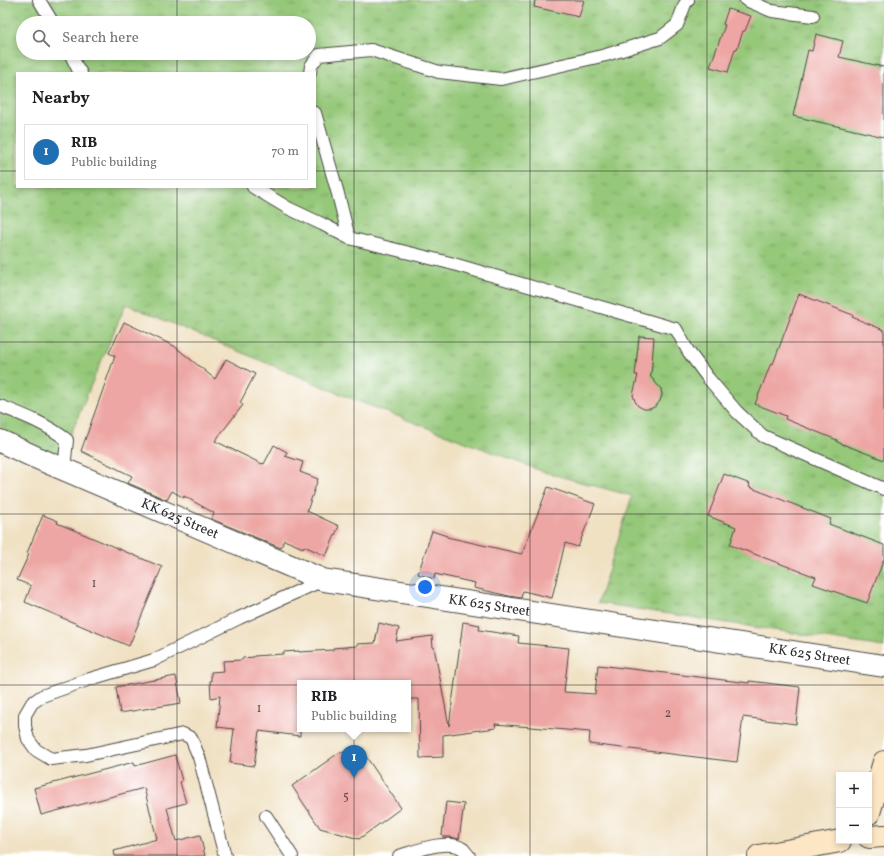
<!DOCTYPE html>
<html lang="en">
<head>
<meta charset="utf-8">
<style>
  :root { --surface:#fff; --page:#f6f6f6; --text:#202124; --muted:#757577; --line:#e0e0e0; --accent:#1f6fb2 }
  body { margin:0; font-family:Vollkorn,serif; background:var(--page); color:var(--text) }
  .controls { position:absolute; right:12px; bottom:12px; display:grid; overflow:hidden; border-radius:0px; box-shadow:0 2px 6px #0003 }
  .controls button { width:36px; height:36px; display:grid; place-items:center; padding:0; border:0; border-bottom:1px solid var(--line); background:var(--surface); color:var(--text); font:20px sans-serif }
  .you { position:absolute; left:425px; top:587px; width:14px; height:14px; margin:-10px; border:3px solid #fff; border-radius:50%; background:#1a73e8; box-shadow:0 0 0 6px #1a73e833 }
  .badge { display:grid; place-items:center; width:26px; height:26px; border-radius:50%; background:var(--accent); color:#fff; font-size:13px; font-weight:700 }
  .pin { position:absolute; translate:-50% -33px; filter:drop-shadow(0 1px 2px #0008) }
  .pin::after { content:''; position:absolute; top:21px; width:14px; height:12px; background:inherit; clip-path:polygon(0 0,100% 0,50% 100%) }
  .popup { position:absolute; left:297px; top:680px; width:114px; height:52px; box-sizing:border-box; display:grid; place-content:center; border-radius:0px; background:var(--surface); filter:drop-shadow(0 1px 3px #0005); font-size:13px; white-space:nowrap; color:var(--muted) }
  .popup b { font-size:15px; color:var(--text) }
  .popup::after { content:''; position:absolute; left:50%; top:100%; margin-left:-8px; border:8px solid transparent; border-top-color:var(--surface) }
  .list { margin:0; padding:0; list-style:none }
  h2 { display:flex; justify-content:space-between; align-items:center; height:52px; margin:0; padding:0 16px; font-size:17px }
  h2 small { font-size:13px; font-weight:400; color:var(--muted) }
  .list li { display:grid; grid-template-columns:26px 1fr auto; gap:12px; align-items:center; box-sizing:border-box; height:56px; margin:0 8px 8px; padding:0 8px; border:1px solid var(--line); border-radius:0px }
  .list b { display:block; font-size:15px; white-space:nowrap }
  .list p { margin:0; font-size:13px; white-space:nowrap; color:var(--muted) }
  .list em { font-size:13px; font-style:normal; color:var(--muted) }
  .icon { flex:none; width:22px; height:22px; fill:none; stroke:currentColor; stroke-width:2; stroke-linecap:round; stroke-linejoin:round }
  .map { position:relative; flex:none; width:884px; height:856px; overflow:hidden }
  .search { position:absolute; background:var(--surface); box-shadow:0 2px 6px #0003; left:16px; top:16px; width:300px; height:44px; display:flex; align-items:center; gap:10px; box-sizing:border-box; padding:0 14px; border-radius:22px; color:var(--muted); font-size:15px }
  .panel { position:absolute; background:var(--surface); box-shadow:0 2px 6px #0003; left:16px; top:72px; width:300px; height:116px; border-radius:0px }
  .map>svg:first-child { display:block }
  .park { fill:url(#park-tufts); stroke:#607a52; fill-rule:evenodd }
  .building { fill:#eda6a3 }
  .lines { fill:none; stroke-linecap:round; stroke-linejoin:round }
  .lane-casing { stroke:#494642; stroke-width:14 }
  .street-casing { stroke:#494642; stroke-width:24 }
  .secondary-casing { stroke:#494642; stroke-width:24 }
  .lane { stroke:#fff; stroke-width:12 }
  .street { stroke:#fff; stroke-width:22 }
  .secondary { stroke:#fce6c4; stroke-width:22 }
  .grid { fill:none; stroke:#2b2b2b; stroke-width:1; stroke-opacity:0.55 }
  .labels { text-anchor:middle; dominant-baseline:central; stroke-width:4; stroke-linejoin:round; paint-order:stroke }
  .number-label { font-size:12px; fill:#5c4a49 }
  .street-label { font-size:14px; fill:#2b2b2b; stroke:#fff }
</style>
</head>
<body>
<div class="map">
<svg width="884" height="856" viewBox="0 0 884 856">
  <defs>
    <pattern id="park-tufts" width="24" height="20" patternUnits="userSpaceOnUse"><rect width="24" height="20" fill="#95c879"/><path d="M3 7l-1-3M5 7V3M7 7l1-3M15 17l-1-3M17 17v-4M19 17l1-3" fill="none" stroke="#7aa363"/></pattern>
  </defs>
  <rect width="100%" height="100%" fill="#fff"/>
  <filter id="ink" filterUnits="userSpaceOnUse"><feTurbulence type="fractalNoise" baseFrequency=".025" numOctaves="2"/><feDisplacementMap in="SourceGraphic" scale="8" xChannelSelector="R" yChannelSelector="G"/><feConvolveMatrix kernelMatrix="1 2 1 2 8 2 1 2 1" color-interpolation-filters="sRGB"/></filter>
  <filter id="wash" filterUnits="userSpaceOnUse"><feTurbulence type="fractalNoise" baseFrequency=".012" numOctaves="4" result="noise"/><feDisplacementMap in="SourceGraphic" scale="16" xChannelSelector="R" yChannelSelector="G"/><feGaussianBlur stdDeviation="0.9" result="paint"/><feColorMatrix in="noise" values="0 0 0 0 0 0 0 0 0 0 0 0 0 0 0 0 0 1.4 0 .05"/><feComposite in="paint" operator="in"/></filter>
  <g filter="url(#wash)">
    <rect width="100%" height="100%" fill="#f0e1c3"/>
    <path class="park" d="M 0,0 L 884,0 L 884,647 L 598,603 L 632,496 L 544,472 L 355,400 L 126,304 L 91,385 L 60,461 L 0,435 ZM 23,23 L 309,23 L 309,53 L 23,53 ZM 17,73 L 315,73 L 315,187 L 17,187 Z"/>
    <g id="blocks">
      <path class="building" d="M 535,0 L 584,0 L 579,17 L 534,7 Z
        M 728,9 L 751,16 L 745,31 L 743,31 L 737,49 L 735,49 L 728,72 L 710,67 L 725,25 L 723,24 Z
        M 816,34 L 843,41 L 839,57 L 884,67 L 884,137 L 793,116 L 808,50 L 812,51 Z
        M 799,294 L 853,315 L 852,317 L 884,330 L 884,460 L 837,442 L 837,440 L 785,419 L 786,416 L 755,404 L 771,363 L 773,364 Z
        M 124,322 L 174,346 L 215,379 L 226,359 L 255,374 L 240,403 L 243,405 L 215,441 L 262,464 L 262,463 L 264,464 L 274,445 L 287,452 L 285,456 L 303,462 L 300,472 L 318,479 L 307,511 L 339,526 L 326,556 L 304,546 L 303,548 L 284,540 L 281,548 L 211,519 L 214,513 L 184,496 L 184,498 L 172,491 L 167,500 L 130,484 L 128,483 L 132,476 L 81,451 L 115,356 L 109,353 Z
        M 639,336 L 654,337 L 651,376 L 650,376 L 661,389 L 662,395 L 660,401 L 656,406 L 650,409 L 644,409 L 638,406 L 635,401 L 633,395 L 638,375 L 635,375 Z
        M 724,474 L 750,484 L 749,487 L 831,519 L 829,524 L 884,545 L 884,559 L 867,603 L 813,584 L 816,577 L 730,545 L 736,527 L 708,516 Z
        M 548,487 L 595,504 L 578,547 L 565,543 L 552,598 L 523,591 L 521,598 L 509,596 L 474,588 L 475,583 L 435,574 L 434,579 L 418,574 L 432,531 L 447,536 L 447,537 L 522,554 Z
        M 43,515 L 58,521 L 57,523 L 162,567 L 129,646 L 25,602 L 31,586 L 17,580 L 29,554 L 27,553 Z
        M 463,622 L 480,625 L 479,630 L 519,636 L 518,643 L 569,648 L 564,692 L 595,694 L 598,665 L 749,683 L 749,681 L 800,687 L 796,724 L 743,717 L 737,762 L 589,744 L 590,732 L 495,724 L 496,728 L 443,735 L 443,757 L 420,758 L 419,699 L 408,699 L 408,683 L 300,683 L 300,736 L 259,731 L 254,766 L 230,763 L 234,729 L 217,727 L 220,696 L 211,698 L 210,681 L 211,681 L 211,672 L 224,671 L 223,661 L 242,660 L 242,658 L 254,657 L 254,656 L 283,654 L 283,652 L 299,651 L 299,652 L 333,650 L 333,648 L 357,646 L 357,644 L 375,643 L 379,623 L 399,628 L 396,641 L 432,636 L 433,648 L 434,647 L 449,726 Z
        M 176,676 L 181,703 L 120,713 L 116,687 Z
        M 340,752 L 365,755 L 401,808 L 359,839 L 320,828 L 292,786 Z
        M 175,755 L 182,781 L 180,782 L 186,803 L 167,808 L 176,841 L 200,835 L 205,856 L 115,856 L 114,851 L 157,839 L 144,788 L 41,815 L 34,788 L 134,762 L 135,766 Z
        M 446,802 L 464,804 L 459,839 L 450,837 L 443,837 L 443,836 L 442,835 Z"/>
    </g>
  </g>
  <g filter="url(#ink)">
    <use href="#blocks" fill-opacity="0" stroke="#494642" stroke-width="1"/>
    <g class="lines">
      <g class="lane-casing">
        <path id="lane" d="M 39,0 L 53,23
          M 746,0 L 772,11 L 813,16
          M 70,53 L 78,69 L 81,73
          M 310,73 L 311,66 L 319,55 L 371,50 L 439,72 L 501,79 L 606,55 L 660,38 L 677,25 L 685,4 L 688,0
          M 315,113 L 338,194 L 349,238
          M 253,187 L 288,208 L 322,224 L 349,238 L 450,263 L 676,329 L 688,351 L 708,378 L 737,412 L 763,436 L 884,489
          M 0,406 C 23,415 47,424 67,440 L 64,469
          M 266,816 L 292,856
          M 225,856 L 199,757 L 191,738 L 183,734 L 86,755 L 51,759 L 36,750 L 28,739 L 25,726 L 25,715 L 32,703 L 42,696 L 90,679 L 154,660 L 239,618 L 323,580
          M 399,856 C 416,851 448,838 463,849 C 465,851 467,854 469,856"/>
      </g>
      <g class="street-casing">
        <g id="street">
          <path id="s1" d="M 0,441 L 35,457 L 323,580 L 884,666"/>
        </g>
      </g>
      <g class="secondary-casing">
        <path id="secondary" d="M 869,813 L 884,762
          M 869,837 L 884,836
          M 759,856 L 840,841"/>
      </g>
      <use href="#lane" class="lane"/>
      <use href="#street" class="street"/>
      <use href="#secondary" class="secondary"/>
    </g>
  </g>
  <path class="grid" d="M 177,0 L 177,23M 354,0 L 354,856M 530,0 L 530,856M 707,0 L 707,856M 177,53 L 177,73M 0,171 L 17,171M 315,171 L 884,171M 177,187 L 177,856M 0,342 L 884,342M 0,514 L 884,514M 0,685 L 884,685"/>
  <g class="labels">
    <g class="number-label">
      <text x="94" y="584">1</text>
      <text x="259" y="709">1</text>
      <text x="668" y="714">2</text>
      <text x="346" y="797">5</text>
    </g>
    <g class="street-label">
      <text stroke="none"><textPath href="#s1" startOffset="196">KK 625 Street</textPath></text>
      <text stroke="none"><textPath href="#s1" startOffset="520">KK 625 Street</textPath></text>
      <text stroke="none"><textPath href="#s1" startOffset="844">KK 625 Street</textPath></text>
    </g>
  </g>
</svg>
<div class="controls">
<button>+</button>
<button>−</button>
</div>
<div class="you"></div>
<div class="pin badge" style="left:354px;top:778px">1</div>
<div class="popup"><b>RIB</b>Public building</div>
<div class="search"><svg class="icon" aria-label="search" viewBox="0 0 24 24"><circle cx="10" cy="10" r="6"/><path d="M15 15l6 6"/></svg>Search here</div>
<section class="panel">
<h2>Nearby<small></small></h2>
<ul class="list">
<li><span class="badge">1</span><div><b>RIB</b><p>Public building</p></div><em>70 m</em></li>
</ul>
</section>
</div>
</body>
</html>
